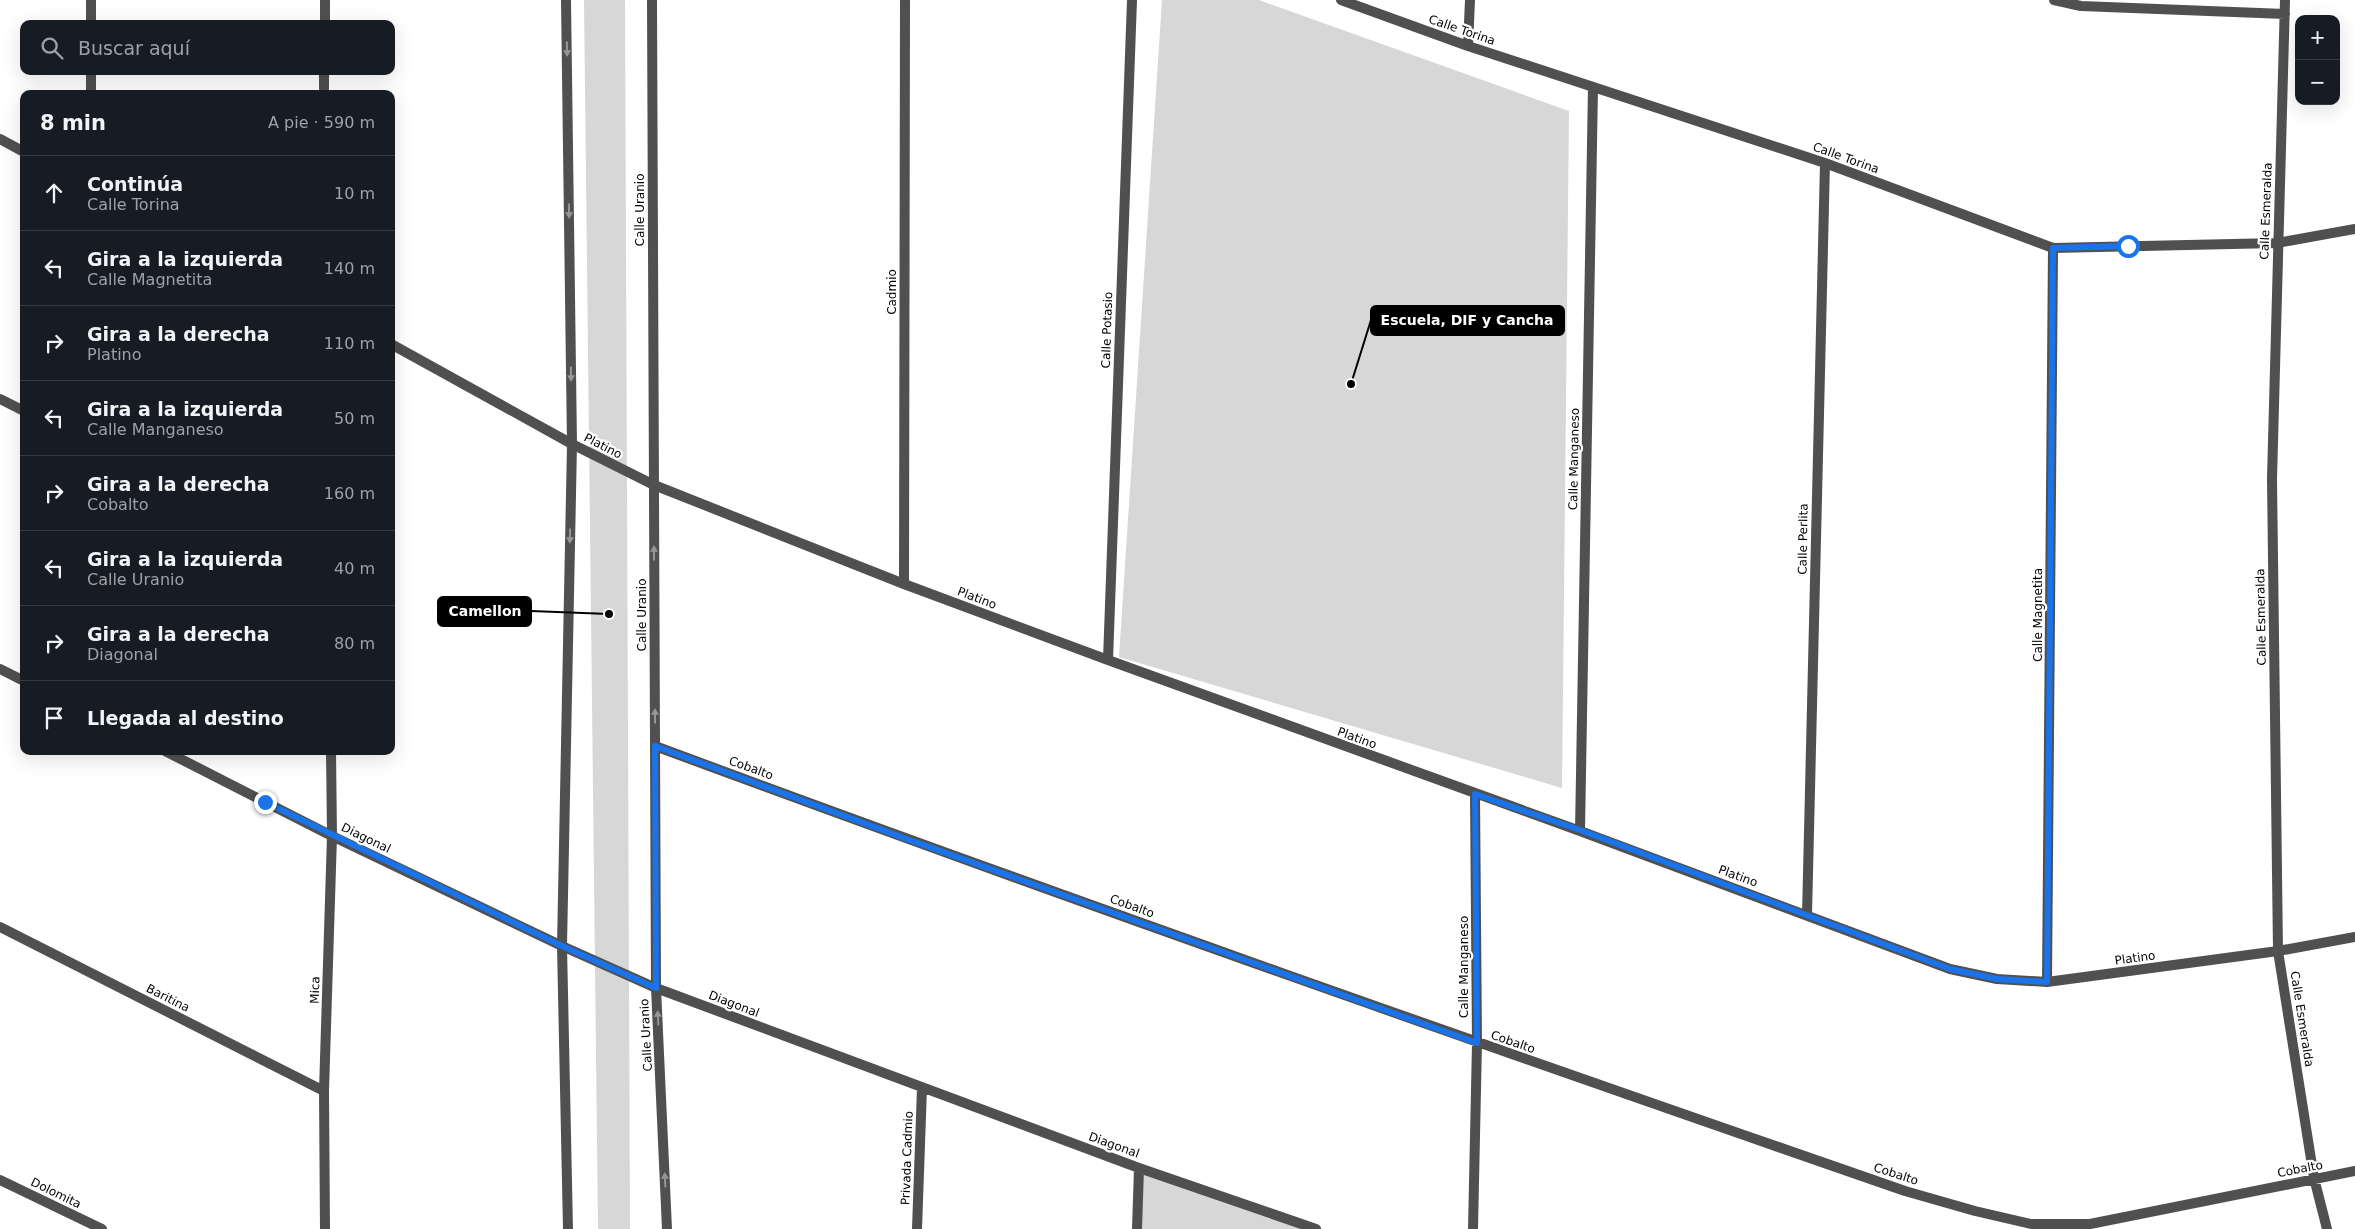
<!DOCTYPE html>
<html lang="es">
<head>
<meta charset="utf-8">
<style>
  :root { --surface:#171b24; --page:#20242c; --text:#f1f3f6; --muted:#9ea1a6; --line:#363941 }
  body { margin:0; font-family:"DejaVu Sans",sans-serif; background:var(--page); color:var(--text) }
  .controls { position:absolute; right:15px; top:15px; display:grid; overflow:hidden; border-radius:10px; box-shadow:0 5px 20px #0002 }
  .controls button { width:45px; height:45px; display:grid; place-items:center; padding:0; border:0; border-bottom:1px solid var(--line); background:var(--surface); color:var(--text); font:25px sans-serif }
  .stop { position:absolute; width:15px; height:15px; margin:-11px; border:4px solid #1a73e8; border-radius:50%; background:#fff }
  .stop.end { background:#1a73e8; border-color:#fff; box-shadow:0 1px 5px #0008 }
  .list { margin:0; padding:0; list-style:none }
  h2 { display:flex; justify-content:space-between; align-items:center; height:65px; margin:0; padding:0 20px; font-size:21px }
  h2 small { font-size:16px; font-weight:400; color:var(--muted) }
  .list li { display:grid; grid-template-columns:32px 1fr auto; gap:15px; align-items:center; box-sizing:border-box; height:75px; padding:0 20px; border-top:1px solid var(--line) }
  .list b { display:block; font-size:19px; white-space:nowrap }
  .list p { margin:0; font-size:16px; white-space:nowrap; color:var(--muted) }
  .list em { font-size:16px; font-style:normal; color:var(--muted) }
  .icon { flex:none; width:28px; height:28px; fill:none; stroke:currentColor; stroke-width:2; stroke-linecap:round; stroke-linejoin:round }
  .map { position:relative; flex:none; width:2355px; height:1229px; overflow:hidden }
  .search { position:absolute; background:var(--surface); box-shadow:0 5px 20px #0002; left:20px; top:20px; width:375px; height:55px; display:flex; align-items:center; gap:12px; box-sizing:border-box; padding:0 18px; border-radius:10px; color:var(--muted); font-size:19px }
  .panel { position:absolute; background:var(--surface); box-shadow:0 5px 20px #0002; left:20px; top:90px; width:375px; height:665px; border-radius:10px }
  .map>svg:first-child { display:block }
  .green { fill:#d7d7d7 }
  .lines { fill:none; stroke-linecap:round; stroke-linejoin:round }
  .minor { stroke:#505050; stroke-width:10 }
  .tertiary { stroke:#505050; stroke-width:10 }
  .oneway { fill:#969696 }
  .route { stroke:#1a73e8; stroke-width:6 }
  .labels { text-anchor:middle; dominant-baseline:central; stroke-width:4.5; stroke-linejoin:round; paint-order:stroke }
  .street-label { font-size:12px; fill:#000; stroke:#fff }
  .leader { fill:none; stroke:#000; stroke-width:2 }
  .callout-dot { fill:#000; stroke:#fff; stroke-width:2 }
  .callout { fill:#000; stroke:#000; stroke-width:2 }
  .callout-label { font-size:14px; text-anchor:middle; font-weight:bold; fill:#fff }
</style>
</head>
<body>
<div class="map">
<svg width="2355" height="1229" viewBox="0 0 2355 1229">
  <rect width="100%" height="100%" fill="#fff"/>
  <path class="green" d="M 584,0 L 625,0 L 630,1229 L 598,1229 Z
    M 1162,0 L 1259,0 L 1569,111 L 1562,788 L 1119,657 Z
    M 1139,1168 L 1316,1229 L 1137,1229 Z"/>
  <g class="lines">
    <path class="minor" d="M 1341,0 L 1468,46 L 1825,163 L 2053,248 L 2277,243 L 2355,229
      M 2054,0 L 2081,6 L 2285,14
      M 2285,0 L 2272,479 L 2278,951 L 2314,1178 L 2327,1229
      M 91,24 L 91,0
      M 325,24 L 325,0
      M 1468,46 L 1470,0
      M 91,94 L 91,71
      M 324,94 L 324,71
      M 0,139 L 24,152
      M 391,344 L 572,444 L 654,485 L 904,584 L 1108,660 L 1580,831 L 1950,969 L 1997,979 L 2047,982 L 2278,951 L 2355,937
      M 0,399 L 24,411
      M 904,584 L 905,0
      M 1108,660 L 1132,0
      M 0,669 L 24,681
      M 655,746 C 1070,900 1487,1046 1905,1191 L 1975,1211 L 2031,1224 L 2090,1224 L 2355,1171
      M 165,751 L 332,836 L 562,946 L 656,988 L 1139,1168 L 1316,1229
      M 1580,831 L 1593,87
      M 1807,915 L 1825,163
      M 0,927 L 324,1091
      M 2047,982 L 2053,248
      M 0,1180 L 102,1229
      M 325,1229 L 324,1091 L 332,836 L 331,751
      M 917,1229 L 922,1088
      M 1137,1229 L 1139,1168
      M 1473,1229 L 1477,1043 L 1475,794"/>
    <path class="tertiary" d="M 566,0 L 572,444 L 562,946 L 568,1229
      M 652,0 L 656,988 L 667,1229"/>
  </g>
  <defs><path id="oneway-solid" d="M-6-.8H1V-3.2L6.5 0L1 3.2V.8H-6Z" transform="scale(1.25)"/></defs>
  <g class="oneway">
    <use href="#oneway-solid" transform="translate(567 49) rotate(89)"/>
    <use href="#oneway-solid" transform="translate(569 211) rotate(89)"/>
    <use href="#oneway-solid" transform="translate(571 374) rotate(89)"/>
    <use href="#oneway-solid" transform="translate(570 536) rotate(91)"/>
    <use href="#oneway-solid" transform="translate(654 553) rotate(-90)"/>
    <use href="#oneway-solid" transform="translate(655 716) rotate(-90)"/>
    <use href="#oneway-solid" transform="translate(658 1018) rotate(-93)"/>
    <use href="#oneway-solid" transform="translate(665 1180) rotate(-93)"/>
  </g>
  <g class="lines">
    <path class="route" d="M 265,802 L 562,946 L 656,988 L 655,746 L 904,838 L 1477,1043 L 1475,794 L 1580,830 L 1950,969 L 1997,979 L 2047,982 L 2053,248 L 2128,246"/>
  </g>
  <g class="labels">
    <g class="street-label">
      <text transform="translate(1462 30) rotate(19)">Calle Torina</text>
      <text transform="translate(1846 158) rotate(20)">Calle Torina</text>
      <text transform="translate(640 210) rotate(-90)">Calle Uranio</text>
      <text transform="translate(2266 211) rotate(-88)">Calle Esmeralda</text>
      <text transform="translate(892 292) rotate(-90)">Cadmio</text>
      <text transform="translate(1107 330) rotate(-88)">Calle Potasio</text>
      <text transform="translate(603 446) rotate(27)">Platino</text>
      <text transform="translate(1574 459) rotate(-89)">Calle Manganeso</text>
      <text transform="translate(1803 539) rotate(-89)">Calle Perlita</text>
      <text transform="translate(977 598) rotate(21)">Platino</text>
      <text transform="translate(642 615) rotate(-90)">Calle Uranio</text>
      <text transform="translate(2038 615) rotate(-90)">Calle Magnetita</text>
      <text transform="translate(2261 617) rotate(-91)">Calle Esmeralda</text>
      <text transform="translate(1357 738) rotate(20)">Platino</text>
      <text transform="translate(751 768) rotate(20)">Cobalto</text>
      <text transform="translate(366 838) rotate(26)">Diagonal</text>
      <text transform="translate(1738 876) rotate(20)">Platino</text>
      <text transform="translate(1132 906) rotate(20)">Cobalto</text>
      <text transform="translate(2135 958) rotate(-8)">Platino</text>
      <text transform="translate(1464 967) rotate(-90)">Calle Manganeso</text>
      <text transform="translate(315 990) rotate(-88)">Mica</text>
      <text transform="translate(168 998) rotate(27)">Baritina</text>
      <text transform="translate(734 1004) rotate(21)">Diagonal</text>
      <text transform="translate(2302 1019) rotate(81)">Calle Esmeralda</text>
      <text transform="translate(646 1035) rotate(-93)">Calle Uranio</text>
      <text transform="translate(1513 1042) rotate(19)">Cobalto</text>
      <text transform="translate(1114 1145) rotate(20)">Diagonal</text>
      <text transform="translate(907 1158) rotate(-88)">Privada Cadmio</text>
      <text transform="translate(2300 1169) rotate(-11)">Cobalto</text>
      <text transform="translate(1896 1174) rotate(18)">Cobalto</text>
      <text transform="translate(56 1193) rotate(26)">Dolomita</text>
    </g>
  </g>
  <path class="leader" d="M1351 384L1371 320M609 614L531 611"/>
  <g class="callout-dot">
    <circle cx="1351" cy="384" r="5"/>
    <circle cx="609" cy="614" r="5"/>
  </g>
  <g class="callout">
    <rect x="1371" y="306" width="193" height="29" rx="5"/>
    <rect x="438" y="597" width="93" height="29" rx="5"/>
  </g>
  <g class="callout-label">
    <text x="1467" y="325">Escuela, DIF y Cancha</text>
    <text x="485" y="616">Camellon</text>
  </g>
</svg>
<div class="controls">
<button>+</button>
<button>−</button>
</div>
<div class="stop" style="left:2128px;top:246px"></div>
<div class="stop end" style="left:265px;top:802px"></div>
<div class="search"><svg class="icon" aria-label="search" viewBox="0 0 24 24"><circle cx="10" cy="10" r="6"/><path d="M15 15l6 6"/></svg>Buscar aquí</div>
<section class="panel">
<h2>8 min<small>A pie · 590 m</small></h2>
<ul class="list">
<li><svg class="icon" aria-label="ahead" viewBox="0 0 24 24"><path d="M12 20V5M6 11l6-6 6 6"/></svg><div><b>Continúa</b><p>Calle Torina</p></div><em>10 m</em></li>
<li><svg class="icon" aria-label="left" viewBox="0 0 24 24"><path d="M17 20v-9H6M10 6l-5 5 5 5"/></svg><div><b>Gira a la izquierda</b><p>Calle Magnetita</p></div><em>140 m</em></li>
<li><svg class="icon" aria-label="right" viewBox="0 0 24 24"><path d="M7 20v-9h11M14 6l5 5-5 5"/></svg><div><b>Gira a la derecha</b><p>Platino</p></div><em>110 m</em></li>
<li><svg class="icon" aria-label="left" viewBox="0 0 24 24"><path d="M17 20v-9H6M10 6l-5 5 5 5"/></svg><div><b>Gira a la izquierda</b><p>Calle Manganeso</p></div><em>50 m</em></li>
<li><svg class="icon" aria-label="right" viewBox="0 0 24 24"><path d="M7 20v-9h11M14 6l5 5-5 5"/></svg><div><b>Gira a la derecha</b><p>Cobalto</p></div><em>160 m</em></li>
<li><svg class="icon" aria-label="left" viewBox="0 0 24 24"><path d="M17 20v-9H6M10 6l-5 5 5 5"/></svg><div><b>Gira a la izquierda</b><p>Calle Uranio</p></div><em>40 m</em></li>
<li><svg class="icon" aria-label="right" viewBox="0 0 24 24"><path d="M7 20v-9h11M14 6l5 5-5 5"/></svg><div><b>Gira a la derecha</b><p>Diagonal</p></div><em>80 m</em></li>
<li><svg class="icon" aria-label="arrive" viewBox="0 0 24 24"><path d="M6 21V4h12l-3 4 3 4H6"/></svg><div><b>Llegada al destino</b></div></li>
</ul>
</section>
</div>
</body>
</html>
